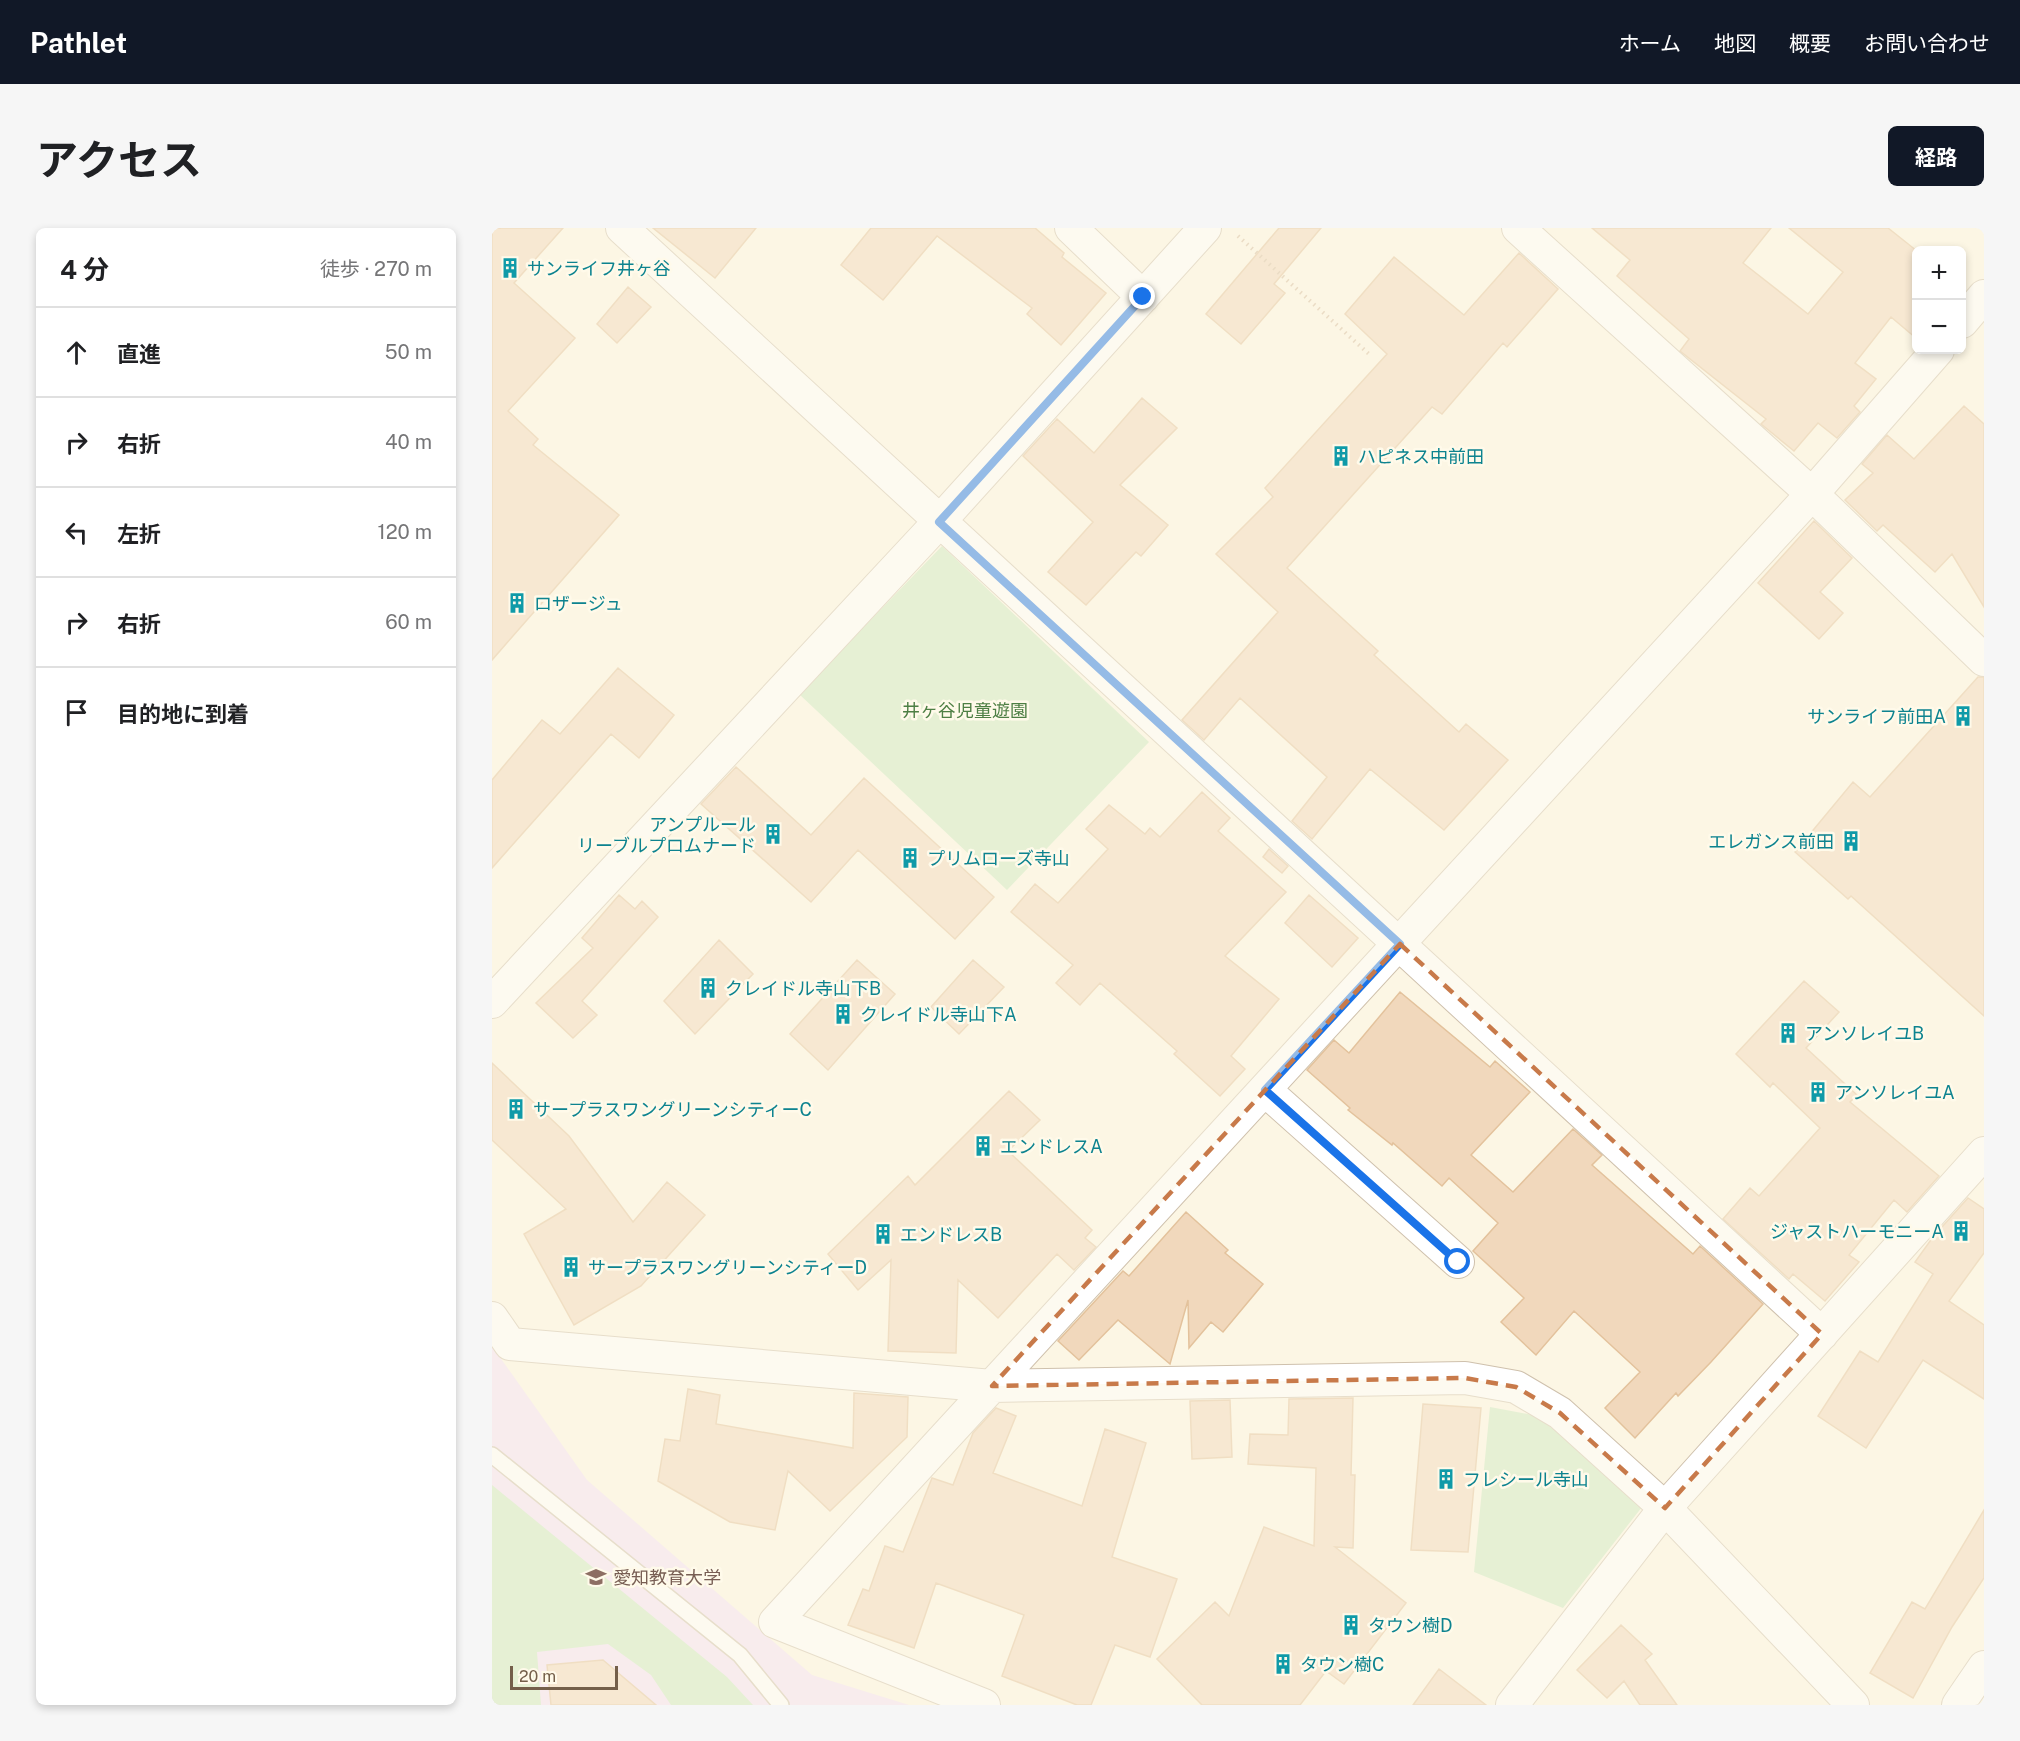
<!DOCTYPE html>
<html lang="ja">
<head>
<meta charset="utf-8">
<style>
  :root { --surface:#fff; --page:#f6f6f6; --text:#202124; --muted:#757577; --line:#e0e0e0; --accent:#111827 }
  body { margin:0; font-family:"Public Sans","Noto Sans JP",sans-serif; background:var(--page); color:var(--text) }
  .controls { position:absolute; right:18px; top:18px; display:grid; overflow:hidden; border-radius:9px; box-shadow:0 3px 9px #0003 }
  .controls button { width:54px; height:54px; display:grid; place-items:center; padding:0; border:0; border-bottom:2px solid var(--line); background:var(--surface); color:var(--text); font:30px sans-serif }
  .scale { position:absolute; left:18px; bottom:15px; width:108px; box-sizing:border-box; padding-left:6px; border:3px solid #745f4a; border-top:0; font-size:16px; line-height:21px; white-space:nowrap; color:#745f4a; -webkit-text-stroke:4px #fffaea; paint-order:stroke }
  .stop { position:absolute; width:18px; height:18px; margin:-14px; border:4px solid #1a73e8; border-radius:50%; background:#fff }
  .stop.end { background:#1a73e8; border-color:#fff; box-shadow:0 2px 6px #0008 }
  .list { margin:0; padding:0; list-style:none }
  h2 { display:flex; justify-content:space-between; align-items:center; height:78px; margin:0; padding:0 24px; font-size:26px }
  h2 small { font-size:20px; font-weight:400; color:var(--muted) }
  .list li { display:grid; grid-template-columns:39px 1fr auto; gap:18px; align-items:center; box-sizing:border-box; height:90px; padding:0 24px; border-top:2px solid var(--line) }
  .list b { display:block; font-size:22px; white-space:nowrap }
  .list em { font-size:20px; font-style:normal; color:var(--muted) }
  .icon { flex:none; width:33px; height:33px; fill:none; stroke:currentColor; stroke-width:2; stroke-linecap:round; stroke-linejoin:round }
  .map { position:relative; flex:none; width:1492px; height:1477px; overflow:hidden; border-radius:9px }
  header { display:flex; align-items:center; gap:36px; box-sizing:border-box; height:84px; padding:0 30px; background:var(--accent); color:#fff }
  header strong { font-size:28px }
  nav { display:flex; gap:33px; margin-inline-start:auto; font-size:21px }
  .intro { display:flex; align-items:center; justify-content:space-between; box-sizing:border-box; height:144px; padding:0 36px }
  h1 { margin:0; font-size:42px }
  .button { padding:15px 27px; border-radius:9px; background:var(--accent); color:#fff; font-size:21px; font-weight:700 }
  main { display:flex; gap:36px; padding:0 36px }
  aside { flex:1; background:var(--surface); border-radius:9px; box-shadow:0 3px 9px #0003 }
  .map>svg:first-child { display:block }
  .education { fill:#f3e0f8 }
  .green { fill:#cce9c2 }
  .building { fill:#f1d8bc; stroke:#e3c29c; stroke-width:1.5 }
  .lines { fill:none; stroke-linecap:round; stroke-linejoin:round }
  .lane-casing { stroke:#cfc1ad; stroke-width:18 }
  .street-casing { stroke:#cfc1ad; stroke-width:34 }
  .path { stroke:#d6bc9f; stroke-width:4; stroke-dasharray:1.5 4.5; stroke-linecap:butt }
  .lane { stroke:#fff; stroke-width:15 }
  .street { stroke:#fff; stroke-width:32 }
  .route { stroke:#1a73e8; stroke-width:8 }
  .marked { fill:none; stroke:#c87a4a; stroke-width:4.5; stroke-dasharray:12 8; stroke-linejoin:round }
  .labels { text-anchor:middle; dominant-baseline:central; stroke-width:5; stroke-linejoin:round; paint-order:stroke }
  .culture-label { font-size:18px; fill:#0d838f; stroke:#fffaea; text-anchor:start }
  .park-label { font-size:18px; fill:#4e7f44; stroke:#fffaea }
  .education-label { font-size:18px; fill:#785e54; stroke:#fffaea; text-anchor:start }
</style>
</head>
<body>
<header>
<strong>Pathlet</strong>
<nav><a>ホーム</a><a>地図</a><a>概要</a><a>お問い合わせ</a></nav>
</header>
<div class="intro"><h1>アクセス</h1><a class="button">経路</a></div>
<main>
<aside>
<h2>4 分<small>徒歩 · 270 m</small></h2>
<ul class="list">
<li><svg class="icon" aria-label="ahead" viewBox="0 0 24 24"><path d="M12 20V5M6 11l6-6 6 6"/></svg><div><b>直進</b></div><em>50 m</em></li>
<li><svg class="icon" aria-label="right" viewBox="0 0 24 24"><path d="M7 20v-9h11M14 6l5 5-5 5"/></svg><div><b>右折</b></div><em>40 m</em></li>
<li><svg class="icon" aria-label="left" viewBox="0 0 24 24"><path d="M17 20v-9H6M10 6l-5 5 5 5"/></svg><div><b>左折</b></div><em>120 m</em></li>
<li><svg class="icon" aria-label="right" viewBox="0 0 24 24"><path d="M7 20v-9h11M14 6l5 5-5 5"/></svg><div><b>右折</b></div><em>60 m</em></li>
<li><svg class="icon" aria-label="arrive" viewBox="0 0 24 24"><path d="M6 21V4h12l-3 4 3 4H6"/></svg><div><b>目的地に到着</b></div></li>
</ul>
</aside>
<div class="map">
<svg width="1492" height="1477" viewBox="0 0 1492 1477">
  <rect width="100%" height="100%" fill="#fcf6e4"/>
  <path class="education" d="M 0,1118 L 95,1252 L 320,1447 L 417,1477 L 0,1477 Z"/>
  <path class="green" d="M 450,318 L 657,514 L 515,662 L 307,466 Z
    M 998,1179 L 1041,1187 L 1076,1211 L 1150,1279 L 1071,1380 L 982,1344 Z
    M 0,1257 L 235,1449 L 261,1477 L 179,1477 L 159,1447 L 116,1416 L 45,1424 L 49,1477 L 0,1477 Z"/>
  <path class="building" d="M 0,0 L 71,0 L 22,55 L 83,110 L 16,183 L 46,211 L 41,217 L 127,287 L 0,432 Z
    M 161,0 L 264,0 L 223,50 Z
    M 379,0 L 543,0 L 572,25 L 570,29 L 614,65 L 569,117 L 535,86 L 540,80 L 445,8 L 391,72 L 349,37 Z
    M 787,0 L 829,0 L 782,56 L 793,65 L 749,116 L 714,86 Z
    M 1100,0 L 1279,0 L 1251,35 L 1316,86 L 1351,44 L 1297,0 L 1396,0 L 1425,23 L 1425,111 L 1399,89 L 1363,135 L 1384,151 L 1362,178 L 1368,184 L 1345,210 L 1326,195 L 1302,223 L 1269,196 L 1274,191 L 1188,123 L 1197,111 L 1125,48 L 1138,32 Z
    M 1027,25 L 1066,61 L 1015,119 L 1011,115 L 950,186 L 940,179 L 795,340 L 886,423 L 882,427 L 967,504 L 974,496 L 1016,532 L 952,602 L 878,541 L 820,611 L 800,593 L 835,549 L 748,470 L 712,512 L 690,492 L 786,384 L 724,326 L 781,269 L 773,260 L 895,126 L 853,86 L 902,29 L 972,87 Z
    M 136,59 L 159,79 L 125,115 L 105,96 Z
    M 650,170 L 685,200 L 628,257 L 676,297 L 649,328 L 644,324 L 594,377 L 556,344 L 601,294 L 531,228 L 565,191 L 602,225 Z
    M 1472,178 L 1492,196 L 1492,379 L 1460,326 L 1443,344 L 1391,297 L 1385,303 L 1353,272 L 1381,245 L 1370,236 L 1395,207 L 1422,231 Z
    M 1322,293 L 1360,330 L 1328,364 L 1351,385 L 1327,411 L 1266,355 Z
    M 126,440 L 182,487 L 147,530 L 119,506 L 0,640 L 0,552 L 50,492 L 68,506 Z
    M 1486,449 L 1492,449 L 1492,788 L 1359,668 L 1356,671 L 1303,624 L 1361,554 L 1378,569 Z
    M 244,539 L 319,607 L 372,550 L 502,669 L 463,711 L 366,622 L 319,674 L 209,576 Z
    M 710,564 L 738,590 L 726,603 L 794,664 L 733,728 L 787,771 L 739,828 L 753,841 L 728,868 L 682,826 L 685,823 L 608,755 L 588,777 L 564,755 L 581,737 L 519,684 L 543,656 L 566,675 L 616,621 L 594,601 L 617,577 L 653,606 L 658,600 L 668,609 Z
    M 777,621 L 796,638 L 790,645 L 771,629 Z
    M 127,667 L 143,681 L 150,673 L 166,689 L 90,773 L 105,787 L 81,810 L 44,775 L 101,720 L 90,710 Z
    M 817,667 L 866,710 L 840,739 L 793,695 Z
    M 227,712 L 261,746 L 203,806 L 172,773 Z
    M 365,732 L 403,766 L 336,842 L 298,806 Z
    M 481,732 L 512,759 L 467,806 L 439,779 Z
    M 1312,753 L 1347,784 L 1314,820 L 1365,867 L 1358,874 L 1447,948 L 1415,984 L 1402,972 L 1357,1027 L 1367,1034 L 1333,1073 L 1301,1046 L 1297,1051 L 1231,991 L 1258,960 L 1267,968 L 1328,900 L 1281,855 L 1278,859 L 1244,826 Z
    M 908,764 L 998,839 L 1003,833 L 1038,864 L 979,927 L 1021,964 L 1081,901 L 1110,927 L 1100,937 L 1201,1026 L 1208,1018 L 1271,1076 L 1219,1134 L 1186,1168 L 1184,1165 L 1143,1210 L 1113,1180 L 1148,1144 L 1082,1083 L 1044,1127 L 1009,1094 L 1032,1070 L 981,1023 L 1006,995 L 957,950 L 950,958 L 901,915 L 900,917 L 856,882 L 858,880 L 815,842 L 842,812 L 857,825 Z
    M 0,835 L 77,908 L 141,994 L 175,954 L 213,987 L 149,1058 L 82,1097 L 32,1006 L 74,981 L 0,912 Z
    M 517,863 L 548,892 L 516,923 L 600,1002 L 593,1010 L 604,1019 L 582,1042 L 565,1026 L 506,1090 L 466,1052 L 464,1125 L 396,1123 L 399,1032 L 366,1062 L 336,1026 L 416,948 L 423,957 Z
    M 1476,970 L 1492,981 L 1492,1025 L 1457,1073 L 1492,1097 L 1492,1171 L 1431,1132 L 1374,1220 L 1326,1188 L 1368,1123 L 1386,1134 L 1441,1046 L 1423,1034 L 1441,1009 Z
    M 694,984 L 736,1022 L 733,1025 L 771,1056 L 731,1104 L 719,1094 L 697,1120 L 696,1072 L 678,1136 L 626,1092 L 587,1132 L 566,1113 L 631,1043 L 637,1048 Z
    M 196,1161 L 228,1167 L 224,1196 L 361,1220 L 362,1165 L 416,1169 L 415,1209 L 338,1283 L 296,1243 L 283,1302 L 238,1294 L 166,1253 L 173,1211 L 188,1213 Z
    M 861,1170 L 859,1247 L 863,1247 L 861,1320 L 843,1319 L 914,1375 L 852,1456 L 834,1443 L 808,1477 L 710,1477 L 665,1431 L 723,1374 L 737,1388 L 772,1299 L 822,1318 L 824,1240 L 756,1236 L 758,1206 L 796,1207 L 797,1171 Z
    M 738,1172 L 740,1229 L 700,1231 L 698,1173 Z
    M 931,1176 L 989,1180 L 976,1324 L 919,1322 Z
    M 504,1180 L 524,1188 L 501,1245 L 590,1278 L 613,1201 L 654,1215 L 620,1329 L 685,1351 L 658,1429 L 623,1417 L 599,1477 L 585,1477 L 510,1448 L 532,1387 L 444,1355 L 422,1420 L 356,1397 L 371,1361 L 377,1363 L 393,1318 L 411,1324 L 440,1250 L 461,1257 L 481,1205 Z
    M 1492,1282 L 1492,1350 L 1460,1399 L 1421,1470 L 1378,1445 L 1420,1374 L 1433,1381 Z
    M 1129,1397 L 1160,1426 L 1153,1432 L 1185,1477 L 1148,1477 L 1132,1453 L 1115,1470 L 1085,1442 Z
    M 111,1432 L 164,1477 L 59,1477 L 55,1437 Z
    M 947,1441 L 994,1477 L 921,1477 Z"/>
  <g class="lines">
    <g class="lane-casing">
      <path id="lane" d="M 0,1227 L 248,1427 L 289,1477"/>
    </g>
    <g class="street-casing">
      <path id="street" d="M 130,0 L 1330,1106
        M 579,0 L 651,69
        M 1026,0 L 1320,266 L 1492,432
        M 1470,94 L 1492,68
        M 0,774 L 447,294 L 713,0
        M 773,862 L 966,1034
        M 0,1090 L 18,1116 L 500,1158 L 973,1150 L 1024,1159 L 1068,1185 L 1173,1280 L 1361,1477
        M 492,1477 L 283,1394 L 1320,266 L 1446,122
        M 1020,1477 L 1173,1280 L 1492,925
        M 1466,1477 L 1492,1439"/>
    </g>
    <path class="path" d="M 746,8 L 877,126"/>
    <use href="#lane" class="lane"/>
    <use href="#street" class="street"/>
  </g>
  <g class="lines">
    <path class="route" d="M 651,69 L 447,294 L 908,716 L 773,862 L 966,1034"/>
  </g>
  <path d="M0 0H1492V1477H0ZM 908,716 L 1330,1106 L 1173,1280 L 1068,1185 L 1024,1159 L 973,1150 L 500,1158 Z" fill="#fcf6e4" fill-opacity=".55" fill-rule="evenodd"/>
  <path class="marked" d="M 908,716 L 1330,1106 L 1173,1280 L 1068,1185 L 1024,1159 L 973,1150 L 500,1158 Z"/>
  <defs>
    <g id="building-bare" transform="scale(1.62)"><path d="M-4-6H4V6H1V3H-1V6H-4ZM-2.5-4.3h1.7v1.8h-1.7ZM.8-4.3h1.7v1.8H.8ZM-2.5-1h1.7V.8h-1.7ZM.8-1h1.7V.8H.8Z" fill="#0f9aa8" stroke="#fffaea" stroke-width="2.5" paint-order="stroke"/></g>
    <g id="university-bare" transform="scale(1.62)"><path d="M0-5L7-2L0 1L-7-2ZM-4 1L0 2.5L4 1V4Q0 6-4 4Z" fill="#8d6e63" stroke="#fffaea" stroke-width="2.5" paint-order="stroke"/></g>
  </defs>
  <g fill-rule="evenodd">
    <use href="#building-bare" x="18" y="40"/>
    <use href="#building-bare" x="849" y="228"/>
    <use href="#building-bare" x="25" y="375"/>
    <use href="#building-bare" x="1471" y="488"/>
    <use href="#building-bare" x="281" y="606"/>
    <use href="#building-bare" x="1359" y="613"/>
    <use href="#building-bare" x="418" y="630"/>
    <use href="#building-bare" x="216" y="760"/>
    <use href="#building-bare" x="351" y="786"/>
    <use href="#building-bare" x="1296" y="805"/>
    <use href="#building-bare" x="1326" y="864"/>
    <use href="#building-bare" x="24" y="881"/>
    <use href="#building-bare" x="491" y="918"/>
    <use href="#building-bare" x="1469" y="1003"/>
    <use href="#building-bare" x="391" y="1006"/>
    <use href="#building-bare" x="79" y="1039"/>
    <use href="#building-bare" x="954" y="1251"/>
    <use href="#university-bare" x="104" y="1349"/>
    <use href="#building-bare" x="859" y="1397"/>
    <use href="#building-bare" x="791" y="1436"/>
  </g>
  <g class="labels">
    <g class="culture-label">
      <text x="35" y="40">サンライフ井ヶ谷</text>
      <text x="866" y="228">ハピネス中前田</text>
      <text x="42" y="375">ロザージュ</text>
      <text x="1454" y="488" text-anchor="end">サンライフ前田A</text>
      <text x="264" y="596" text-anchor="end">アンプルール<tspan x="264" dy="21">リーブルプロムナード</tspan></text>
      <text x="1342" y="613" text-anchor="end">エレガンス前田</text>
      <text x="435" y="630">プリムローズ寺山</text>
      <text x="233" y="760">クレイドル寺山下B</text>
      <text x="368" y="786">クレイドル寺山下A</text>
      <text x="1313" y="805">アンソレイユB</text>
      <text x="1343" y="864">アンソレイユA</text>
      <text x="41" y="881">サープラスワングリーンシティーC</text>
      <text x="508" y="918">エンドレスA</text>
      <text x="1452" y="1003" text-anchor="end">ジャストハーモニーA</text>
      <text x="408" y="1006">エンドレスB</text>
      <text x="96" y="1039">サープラスワングリーンシティーD</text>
      <text x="971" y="1251">フレシール寺山</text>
      <text x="876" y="1397">タウン樹D</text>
      <text x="808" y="1436">タウン樹C</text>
    </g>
    <g class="park-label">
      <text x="473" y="482">井ヶ谷児童遊園</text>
    </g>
    <g class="education-label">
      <text x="121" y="1349">愛知教育大学</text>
    </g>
  </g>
</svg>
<div class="controls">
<button>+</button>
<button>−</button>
</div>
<div class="scale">20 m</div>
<div class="stop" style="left:966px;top:1034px"></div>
<div class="stop end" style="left:651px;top:69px"></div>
</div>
</main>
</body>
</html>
